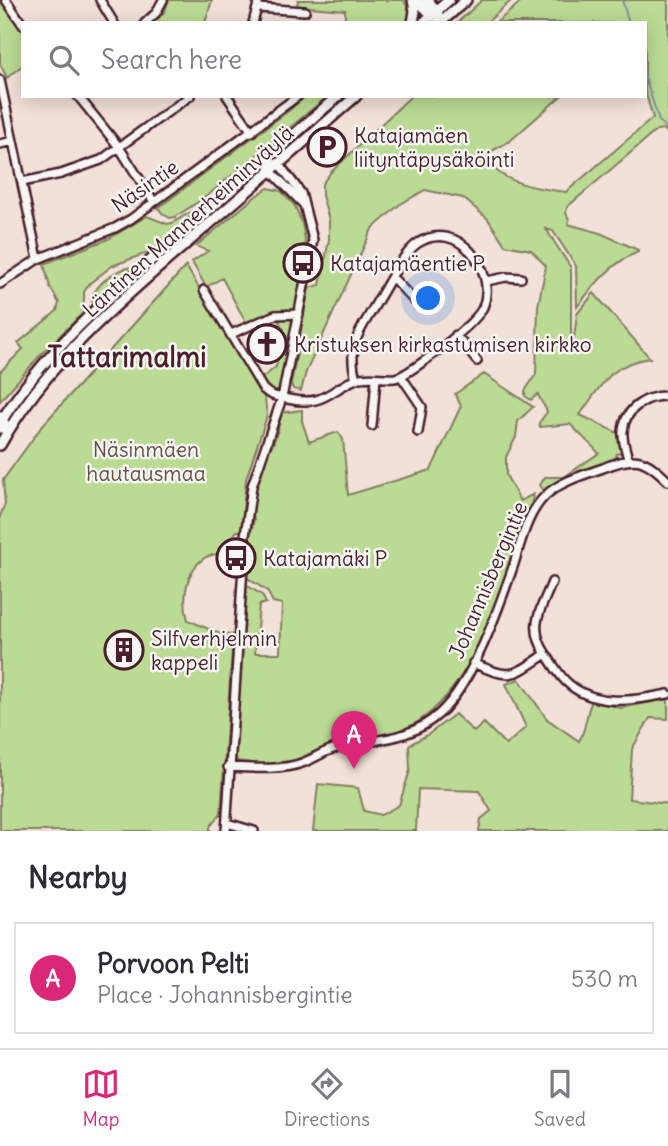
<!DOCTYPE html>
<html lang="en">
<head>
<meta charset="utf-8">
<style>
  :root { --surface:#fff; --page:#f2f2f3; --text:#2b2b33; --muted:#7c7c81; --line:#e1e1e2; --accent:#db2777 }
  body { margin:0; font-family:Delius,sans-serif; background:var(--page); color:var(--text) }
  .you { position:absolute; left:429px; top:299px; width:24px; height:24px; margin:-18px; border:5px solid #fff; border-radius:50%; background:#1a73e8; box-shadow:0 0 0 10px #1a73e833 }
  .badge { display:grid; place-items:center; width:46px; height:46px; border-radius:50%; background:var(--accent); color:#fff; font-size:23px; font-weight:700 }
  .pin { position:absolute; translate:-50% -58px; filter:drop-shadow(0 2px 4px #0008) }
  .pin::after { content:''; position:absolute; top:37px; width:24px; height:21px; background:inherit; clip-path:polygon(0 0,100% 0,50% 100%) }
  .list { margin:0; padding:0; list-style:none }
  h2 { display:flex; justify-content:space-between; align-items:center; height:91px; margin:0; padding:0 28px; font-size:30px }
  h2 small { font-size:23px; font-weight:400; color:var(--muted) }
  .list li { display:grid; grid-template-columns:46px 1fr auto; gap:21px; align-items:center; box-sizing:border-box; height:112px; margin:0 14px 14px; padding:0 14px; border:2px solid var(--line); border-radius:0px }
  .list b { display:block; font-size:26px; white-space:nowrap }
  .list p { margin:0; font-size:23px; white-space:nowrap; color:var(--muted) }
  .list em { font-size:23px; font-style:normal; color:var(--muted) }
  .icon { flex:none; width:38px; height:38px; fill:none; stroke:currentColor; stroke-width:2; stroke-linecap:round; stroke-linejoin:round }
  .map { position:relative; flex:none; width:668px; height:831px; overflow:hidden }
  .search { position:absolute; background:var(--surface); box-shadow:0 4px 18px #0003; left:21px; right:21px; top:21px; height:77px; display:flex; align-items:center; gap:18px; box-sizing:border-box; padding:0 24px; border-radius:0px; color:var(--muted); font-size:26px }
  .sheet { height:217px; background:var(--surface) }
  nav { display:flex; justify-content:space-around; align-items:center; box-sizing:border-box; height:98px; border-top:2px solid var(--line); background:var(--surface); font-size:19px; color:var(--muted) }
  nav a { display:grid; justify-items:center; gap:4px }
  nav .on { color:var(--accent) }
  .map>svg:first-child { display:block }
  .green { fill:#bbdb94; stroke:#827d60; stroke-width:2 }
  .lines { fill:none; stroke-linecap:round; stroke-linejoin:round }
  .stream { stroke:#868ba5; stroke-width:2 }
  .minor-casing { stroke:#4a1f2b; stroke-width:12 }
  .major-casing { stroke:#4a1f2b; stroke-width:14 }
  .minor { stroke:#f6f6f2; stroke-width:7 }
  .major { stroke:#f6f6f2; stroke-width:9 }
  .labels { text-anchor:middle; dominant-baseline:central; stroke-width:5; stroke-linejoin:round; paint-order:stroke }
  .poi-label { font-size:21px; fill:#4a1f2b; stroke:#f6f6f2; text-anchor:start }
  .street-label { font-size:21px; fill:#4a1f2b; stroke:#f6f6f2 }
  .park-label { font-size:21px; fill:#664e45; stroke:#f6f6f2 }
  .district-label { font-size:28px; font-weight:bold; fill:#4a1f2b; stroke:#f6f6f2 }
</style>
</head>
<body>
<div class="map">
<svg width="668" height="831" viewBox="0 0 668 831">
  <rect width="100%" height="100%" fill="#f2e1d9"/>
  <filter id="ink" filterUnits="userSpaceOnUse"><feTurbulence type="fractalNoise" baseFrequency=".0143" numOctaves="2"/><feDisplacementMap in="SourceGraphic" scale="14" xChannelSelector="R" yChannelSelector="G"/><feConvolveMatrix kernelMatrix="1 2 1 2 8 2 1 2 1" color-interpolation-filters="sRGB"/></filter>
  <g filter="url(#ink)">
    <path class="green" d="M 0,0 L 3,0 L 23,30 L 23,65 L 7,78 L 0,64 Z
      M 169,0 L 212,0 L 205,23 L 153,23 L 165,11 Z
      M 298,0 L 404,0 L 410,13 L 407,23 L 345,23 L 345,10 L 297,6 Z
      M 482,0 L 512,0 L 486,23 L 457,23 Z
      M 523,0 L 668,0 L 668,134 L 664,129 L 657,130 L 567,207 L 566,213 L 569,219 L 568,224 L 600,233 L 638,250 L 638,252 C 612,262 594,285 577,307 L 576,266 L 553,231 L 546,229 L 571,268 L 571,346 L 573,346 L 577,314 L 594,293 L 650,358 C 611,363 601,385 580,415 L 618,433 L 623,452 L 616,454 L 616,459 L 572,476 L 544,493 L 540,485 L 545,477 L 564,477 L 599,453 L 570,424 L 540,427 L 539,423 L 547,412 C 545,405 540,402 538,394 L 531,400 L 525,396 L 525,391 L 536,374 L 538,306 L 546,266 L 531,250 L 505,245 L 488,219 L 463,198 L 425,190 L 399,205 L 372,229 L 306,372 L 301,391 L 293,389 L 291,384 L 309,288 L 320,285 L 329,240 L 329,220 L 322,195 L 322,184 L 331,172 L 411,96 L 561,96 L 510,141 L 490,152 L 487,157 C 497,184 542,189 566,192 L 653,118 L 645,91 L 645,23 L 496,23 Z
      M 305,96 L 328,96 L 207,196 L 175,217 L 170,218 L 163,214 L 158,208 L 291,109 Z
      M 268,188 L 281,191 L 295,206 L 302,223 L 305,240 L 299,302 L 280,389 L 275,392 L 263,389 L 258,381 L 276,367 L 284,330 L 275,315 L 248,326 L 222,278 L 206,287 L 192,262 L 208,251 L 196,246 L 256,196 Z
      M 204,204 L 155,250 L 112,266 L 90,283 L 84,292 L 84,312 L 44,351 L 0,401 L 0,372 L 23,349 L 18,343 L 57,311 L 59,303 L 50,287 L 44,264 L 108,239 L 147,216 L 167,224 L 172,223 Z
      M 136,266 L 93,304 L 91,297 C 101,280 117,269 136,266 Z
      M 186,266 L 265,399 L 267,416 L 246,479 L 241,531 L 237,531 L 230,540 L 231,551 C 223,553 211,554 204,558 C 185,572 182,599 188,620 L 220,634 L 233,635 L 221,813 L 210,827 L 210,831 L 0,831 L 0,516 L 5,504 L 3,480 L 42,426 Z
      M 484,374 L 533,407 L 518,421 L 516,437 L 506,457 L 506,475 L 520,501 L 534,494 C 513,565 477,694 407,728 C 384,739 358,738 334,744 C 319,748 305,757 290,762 C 272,767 254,764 237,761 L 235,755 L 246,585 L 262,595 L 266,603 L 259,605 L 255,653 L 280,653 L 282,604 L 273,602 L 267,591 L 246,577 L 249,539 L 254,520 L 252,506 L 256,485 L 264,457 L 273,444 L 278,430 L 281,413 L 302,410 L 302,421 L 309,442 L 338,432 L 343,439 L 348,495 L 431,470 L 461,406 L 455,394 Z
      M 519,679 L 547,719 L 579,741 C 587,728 585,715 592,701 L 621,708 L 668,699 L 668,719 L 650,718 L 632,749 L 629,799 L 668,804 L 668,831 L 479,831 L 481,819 L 491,811 L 479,791 L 418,789 L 416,831 L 313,831 L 318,784 L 358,788 L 364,811 L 381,815 L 399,805 L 410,770 L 409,745 L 429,734 L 455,714 L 474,732 L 484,723 L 506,745 L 526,727 L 506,684 Z"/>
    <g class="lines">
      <path class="stream" d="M 622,0 L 629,23
        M 645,77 L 659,121 L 668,130"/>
      <g class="minor-casing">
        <path id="minor" d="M 6,0 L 23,25
          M 100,0 L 114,23
          M 257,8 L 305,11
          M 145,23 L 156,13 L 163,0
          M 253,23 L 259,0
          M 0,80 L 38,259
          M 78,96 L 119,147 L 154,202
          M 227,96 L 252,132
          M 0,144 L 13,141
          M 266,159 L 271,171 L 303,204
          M 22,182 L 61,174 L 101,160 L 190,96
          M 392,277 L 419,306
          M 487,281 L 506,277 L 521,278
          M 0,284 L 38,259 L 115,228 L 131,219 L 298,96
          M 204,290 L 263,389 C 270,396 278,397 288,399 C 324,407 328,391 356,379 C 368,375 383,379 395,378 L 401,376 C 418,367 477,323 483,307 C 498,270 457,218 418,243 C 403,253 388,284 378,300 C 361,331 346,343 356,379
          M 231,334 L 275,315 L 299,314
          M 456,335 L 477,361
          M 401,376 L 422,407 L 418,432
          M 0,415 L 9,429 L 0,429
          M 372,426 L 376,378
          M 628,459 C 626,450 622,440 623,431 C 625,408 647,395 668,396
          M 546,654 C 527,626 541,610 552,582
          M 473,663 C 512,680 511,677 546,654 C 553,664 560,678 570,685 C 599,708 636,700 668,694
          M 228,767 C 252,768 279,771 302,763 C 314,759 324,751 336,748 C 375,738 407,743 440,713 C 473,682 498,610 513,567 C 521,542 527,513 546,495 C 561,481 584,475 603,468 C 635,455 644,457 668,481
          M 227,823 L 254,831
          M 226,831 L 245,536 L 252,486 L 282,398 L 313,240 L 301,193 L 279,164 L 266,159"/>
      </g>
      <g class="major-casing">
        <path id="major" d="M 413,0 L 415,11 L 413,23
          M 417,0 L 434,17
          M 428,0 L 438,14
          M 423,23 L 449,0
          M 440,23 L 466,0
          M 0,423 C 47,348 114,292 181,234 C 233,188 285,142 338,96
          M 0,445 C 47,361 123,298 195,236 C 249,190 303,143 356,96"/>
      </g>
      <use href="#minor" class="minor"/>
      <use href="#major" class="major"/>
    </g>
  </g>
  <defs>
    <g id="parking-ring" transform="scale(2.0125)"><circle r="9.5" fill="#f6f6f2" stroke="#4a1f2b" stroke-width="1.5"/><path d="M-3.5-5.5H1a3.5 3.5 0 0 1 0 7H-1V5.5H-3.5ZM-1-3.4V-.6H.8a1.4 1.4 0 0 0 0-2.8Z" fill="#4a1f2b"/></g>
    <g id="bus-ring" transform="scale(2.0125)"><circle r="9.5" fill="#f6f6f2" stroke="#4a1f2b" stroke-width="1.5"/><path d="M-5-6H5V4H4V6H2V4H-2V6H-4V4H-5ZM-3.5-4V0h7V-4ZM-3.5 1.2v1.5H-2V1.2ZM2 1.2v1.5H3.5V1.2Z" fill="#4a1f2b"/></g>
    <g id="church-ring" transform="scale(2.0125)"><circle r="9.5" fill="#f6f6f2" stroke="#4a1f2b" stroke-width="1.5"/><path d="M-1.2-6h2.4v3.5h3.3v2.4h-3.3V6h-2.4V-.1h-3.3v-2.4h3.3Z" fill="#4a1f2b"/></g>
    <g id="building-ring" transform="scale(2.0125)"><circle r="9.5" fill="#f6f6f2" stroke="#4a1f2b" stroke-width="1.5"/><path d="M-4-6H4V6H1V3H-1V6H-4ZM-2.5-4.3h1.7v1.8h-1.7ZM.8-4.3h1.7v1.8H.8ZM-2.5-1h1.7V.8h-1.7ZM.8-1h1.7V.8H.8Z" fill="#4a1f2b"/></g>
  </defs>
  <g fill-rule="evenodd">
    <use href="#parking-ring" x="327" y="147"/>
    <use href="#bus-ring" x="303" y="263"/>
    <use href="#church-ring" x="267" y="344"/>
    <use href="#bus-ring" x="236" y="558"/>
    <use href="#building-ring" x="124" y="650"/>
  </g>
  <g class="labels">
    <g class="poi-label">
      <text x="354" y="135">Katajamäen<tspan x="354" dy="24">liityntäpysäköinti</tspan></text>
      <text x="330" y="263">Katajamäentie P</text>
      <text x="294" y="344">Kristuksen kirkastumisen kirkko</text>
      <text x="263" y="558">Katajamäki P</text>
      <text x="151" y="638">Silfverhjelmin<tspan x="151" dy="24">kappeli</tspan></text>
    </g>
    <g class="street-label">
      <text transform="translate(145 186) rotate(-35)">Näsintie</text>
      <text transform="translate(188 221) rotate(-42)">Läntinen Mannerheiminväylä</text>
      <text transform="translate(488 580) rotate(-67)">Johannisbergintie</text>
    </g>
    <g class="park-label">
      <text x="146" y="449">Näsinmäen<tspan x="146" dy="24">hautausmaa</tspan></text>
    </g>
    <g class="district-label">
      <text x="127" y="357">Tattarimalmi</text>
    </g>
  </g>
</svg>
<div class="you"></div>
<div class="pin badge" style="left:354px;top:769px">A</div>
<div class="search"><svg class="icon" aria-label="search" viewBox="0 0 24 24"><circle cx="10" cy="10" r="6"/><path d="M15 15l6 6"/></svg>Search here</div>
</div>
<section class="sheet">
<h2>Nearby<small></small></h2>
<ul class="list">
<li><span class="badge">A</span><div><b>Porvoon Pelti</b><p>Place · Johannisbergintie</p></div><em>530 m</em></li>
</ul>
</section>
<nav>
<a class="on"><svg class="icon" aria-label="map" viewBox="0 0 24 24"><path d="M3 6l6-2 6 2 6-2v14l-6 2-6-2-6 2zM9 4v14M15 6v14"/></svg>Map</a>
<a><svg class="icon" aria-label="directions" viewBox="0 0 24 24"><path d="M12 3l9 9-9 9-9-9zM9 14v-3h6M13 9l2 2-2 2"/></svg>Directions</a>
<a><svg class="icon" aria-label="saved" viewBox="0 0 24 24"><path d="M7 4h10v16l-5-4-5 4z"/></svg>Saved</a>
</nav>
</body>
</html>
